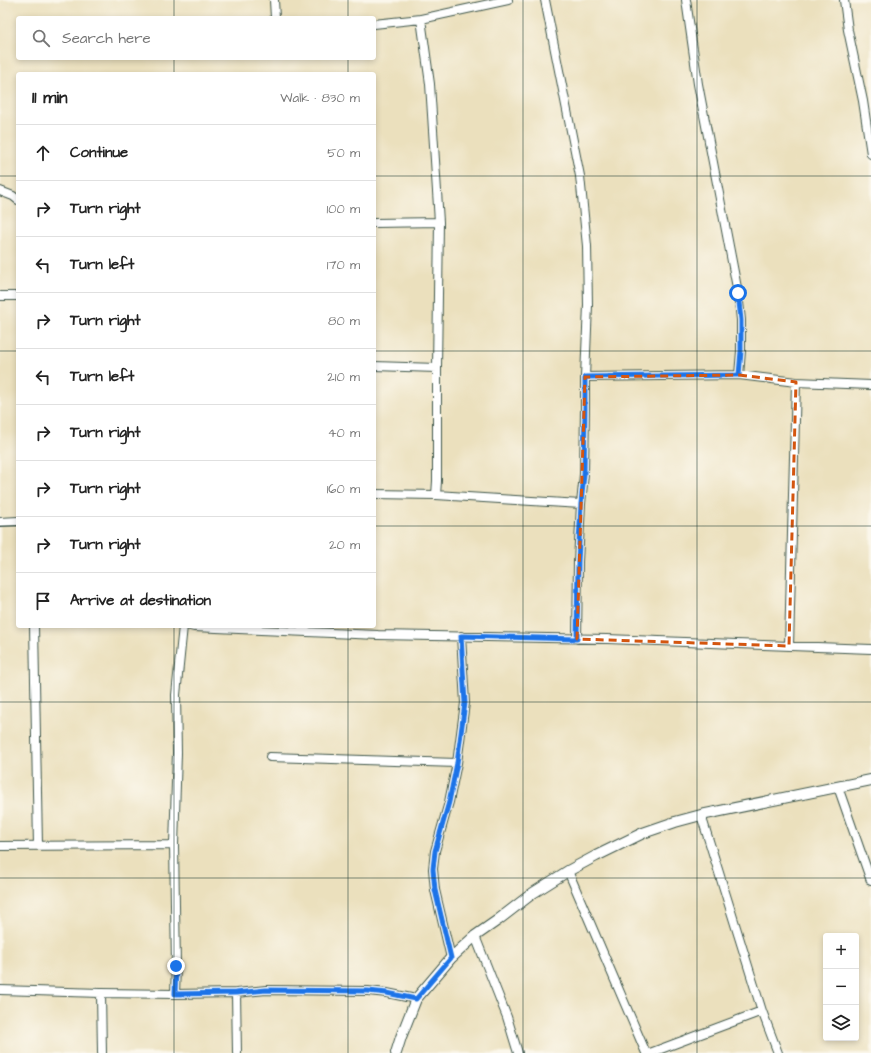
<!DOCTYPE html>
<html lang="en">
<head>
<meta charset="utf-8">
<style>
  :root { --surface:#fff; --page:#f6f6f6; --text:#222; --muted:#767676; --line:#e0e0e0 }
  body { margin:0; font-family:"Architects Daughter",sans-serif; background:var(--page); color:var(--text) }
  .controls { position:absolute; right:12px; bottom:12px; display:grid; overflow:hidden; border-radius:4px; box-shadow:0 2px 6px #0003 }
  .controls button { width:36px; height:36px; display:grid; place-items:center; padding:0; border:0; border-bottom:1px solid var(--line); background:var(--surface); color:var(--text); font:20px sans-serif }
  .stop { position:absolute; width:12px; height:12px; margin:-9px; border:3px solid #1a73e8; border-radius:50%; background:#fff }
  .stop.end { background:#1a73e8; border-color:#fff; box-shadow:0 1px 4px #0008 }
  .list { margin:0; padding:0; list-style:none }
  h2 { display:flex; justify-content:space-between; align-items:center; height:52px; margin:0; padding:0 16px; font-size:17px }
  h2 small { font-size:13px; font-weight:400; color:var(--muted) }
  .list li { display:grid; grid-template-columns:26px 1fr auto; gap:12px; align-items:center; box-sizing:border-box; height:56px; padding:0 16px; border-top:1px solid var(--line) }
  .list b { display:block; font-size:15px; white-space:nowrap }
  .list em { font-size:13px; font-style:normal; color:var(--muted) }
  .icon { flex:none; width:22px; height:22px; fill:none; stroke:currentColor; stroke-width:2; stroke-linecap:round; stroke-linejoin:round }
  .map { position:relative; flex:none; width:871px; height:1053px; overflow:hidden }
  .search { position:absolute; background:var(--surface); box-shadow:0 2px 6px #0003; left:16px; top:16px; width:360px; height:44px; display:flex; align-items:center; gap:10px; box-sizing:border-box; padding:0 14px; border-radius:4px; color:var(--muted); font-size:15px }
  .panel { position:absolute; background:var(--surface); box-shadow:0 2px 6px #0003; left:16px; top:72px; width:360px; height:556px; border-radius:4px }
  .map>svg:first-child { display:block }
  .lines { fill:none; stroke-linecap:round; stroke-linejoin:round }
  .minor-casing { stroke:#3e5549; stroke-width:10 }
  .tertiary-casing { stroke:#3e5549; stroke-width:12 }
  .minor { stroke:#fff; stroke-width:8 }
  .tertiary { stroke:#fff; stroke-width:10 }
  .route { stroke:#1a73e8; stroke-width:5 }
  .marked { fill:none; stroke:#d45610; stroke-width:3; stroke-dasharray:8 5; stroke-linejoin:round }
  .grid { fill:none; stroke:#1f3d34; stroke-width:1; stroke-opacity:0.55 }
</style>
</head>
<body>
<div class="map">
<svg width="871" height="1053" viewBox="0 0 871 1053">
  <rect width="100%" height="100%" fill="#fbf7ec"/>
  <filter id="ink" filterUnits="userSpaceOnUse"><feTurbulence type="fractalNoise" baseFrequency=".025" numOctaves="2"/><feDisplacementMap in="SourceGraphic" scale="8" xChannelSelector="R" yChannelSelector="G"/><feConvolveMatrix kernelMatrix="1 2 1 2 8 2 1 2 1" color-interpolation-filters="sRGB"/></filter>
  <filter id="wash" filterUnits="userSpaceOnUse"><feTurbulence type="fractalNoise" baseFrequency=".012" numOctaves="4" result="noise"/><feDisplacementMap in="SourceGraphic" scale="16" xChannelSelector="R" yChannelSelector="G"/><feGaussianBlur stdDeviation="0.9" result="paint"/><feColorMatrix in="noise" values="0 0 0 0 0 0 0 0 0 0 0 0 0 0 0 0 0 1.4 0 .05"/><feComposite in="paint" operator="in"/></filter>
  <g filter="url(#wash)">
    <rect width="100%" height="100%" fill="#ebe0bd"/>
  </g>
  <g filter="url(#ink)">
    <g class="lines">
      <g class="minor-casing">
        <path id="minor" d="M 274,0 L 275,18
          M 545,0 L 580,176 L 587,246 L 588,305 L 585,377 L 585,408 L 584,474 L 581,504 L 578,562 L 577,639
          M 844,0 L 848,30 L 863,101 L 871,154
          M 421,19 L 430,84 L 439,222 L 437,368 L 437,481 L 436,495
          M 374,24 L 421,19 L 508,0
          M 0,191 L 13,196 L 18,200
          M 374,223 L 439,222
          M 0,296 L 18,296
          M 374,366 L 437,368
          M 739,375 L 796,382 L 871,385
          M 585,377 L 739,375 L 741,351 L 741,320 L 738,293 L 698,84 L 686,0
          M 374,494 L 436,495 L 581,504
          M 0,522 L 18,521
          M 34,626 L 38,846
          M 183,626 L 176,695 L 177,753 L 174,845 L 176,966 L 175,994 L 236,993 L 266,990 L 368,991 L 387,993 L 416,999
          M 190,626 L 194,627 L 378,635 L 607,639 L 871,649
          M 789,646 L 796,382
          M 270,757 L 457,763
          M 838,787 L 871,881
          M 701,815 L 762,1011
          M 0,846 L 174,845
          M 568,871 L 646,1053
          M 475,936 L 507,1017 L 518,1053
          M 451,958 L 435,890 L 433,869 L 435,851 L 449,802 L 457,763 L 465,703 L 461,636
          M 0,990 L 101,993 L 175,994
          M 101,993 L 102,1053
          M 236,993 L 237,1053
          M 650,1053 L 762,1011 L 778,1053"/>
      </g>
      <g class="tertiary-casing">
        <path id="tertiary" d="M 396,1053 L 401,1037 L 416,999 L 451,958 L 475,936 L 498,920 L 533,893 L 568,871 L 596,856 L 643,833 L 675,822 L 701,815 L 871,780"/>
      </g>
      <use href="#minor" class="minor"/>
      <use href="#tertiary" class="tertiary"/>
    </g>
  </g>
  <g class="lines" filter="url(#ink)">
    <path class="route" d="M 176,966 L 175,994 L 236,993 L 266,990 L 368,991 L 387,993 L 416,999 L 451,958 L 435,890 L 433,869 L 435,851 L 449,802 L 457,763 L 465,703 L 461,636 L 577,639 L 578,562 L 581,504 L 584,474 L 585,408 L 585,377 L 739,375 L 741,351 L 741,320 L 738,293"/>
  </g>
  <path class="marked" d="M 739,375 L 796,382 L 789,646 L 577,639 L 585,377 Z"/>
  <path class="grid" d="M 174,0 L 174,18M 348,0 L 348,18M 523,0 L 523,1053M 697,0 L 697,1053M 174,58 L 174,74M 348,58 L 348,74M 0,176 L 18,176M 374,176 L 871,176M 0,351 L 18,351M 374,351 L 871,351M 0,526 L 18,526M 374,526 L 871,526M 174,626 L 174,1053M 348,626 L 348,1053M 0,702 L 871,702M 0,878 L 871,878"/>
</svg>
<div class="controls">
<button>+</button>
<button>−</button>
<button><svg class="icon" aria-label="layers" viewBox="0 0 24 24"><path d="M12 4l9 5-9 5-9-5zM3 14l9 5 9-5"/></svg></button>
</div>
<div class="stop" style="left:738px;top:293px"></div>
<div class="stop end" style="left:176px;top:966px"></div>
<div class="search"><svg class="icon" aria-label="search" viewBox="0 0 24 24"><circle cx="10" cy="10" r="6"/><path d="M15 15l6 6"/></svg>Search here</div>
<section class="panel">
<h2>11 min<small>Walk · 830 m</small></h2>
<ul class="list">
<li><svg class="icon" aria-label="ahead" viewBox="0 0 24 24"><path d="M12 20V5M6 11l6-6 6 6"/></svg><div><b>Continue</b></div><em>50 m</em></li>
<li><svg class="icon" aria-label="right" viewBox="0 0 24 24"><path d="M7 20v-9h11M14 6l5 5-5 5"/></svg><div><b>Turn right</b></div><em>100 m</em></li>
<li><svg class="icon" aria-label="left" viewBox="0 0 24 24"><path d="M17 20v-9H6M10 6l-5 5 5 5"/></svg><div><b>Turn left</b></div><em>170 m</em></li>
<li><svg class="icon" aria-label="right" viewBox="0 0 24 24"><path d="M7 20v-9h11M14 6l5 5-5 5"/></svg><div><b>Turn right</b></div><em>80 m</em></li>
<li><svg class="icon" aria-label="left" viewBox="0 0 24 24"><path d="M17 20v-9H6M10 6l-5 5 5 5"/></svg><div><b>Turn left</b></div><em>210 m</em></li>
<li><svg class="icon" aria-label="right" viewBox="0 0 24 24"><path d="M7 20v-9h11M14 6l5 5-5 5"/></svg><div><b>Turn right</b></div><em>40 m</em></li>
<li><svg class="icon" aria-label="right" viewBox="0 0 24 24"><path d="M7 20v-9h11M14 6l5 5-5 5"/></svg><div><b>Turn right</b></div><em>160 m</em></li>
<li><svg class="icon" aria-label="right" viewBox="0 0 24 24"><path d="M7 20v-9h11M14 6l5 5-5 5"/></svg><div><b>Turn right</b></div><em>20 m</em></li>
<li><svg class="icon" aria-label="arrive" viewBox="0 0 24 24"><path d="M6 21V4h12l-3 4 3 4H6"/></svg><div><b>Arrive at destination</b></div></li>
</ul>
</section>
</div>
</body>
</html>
